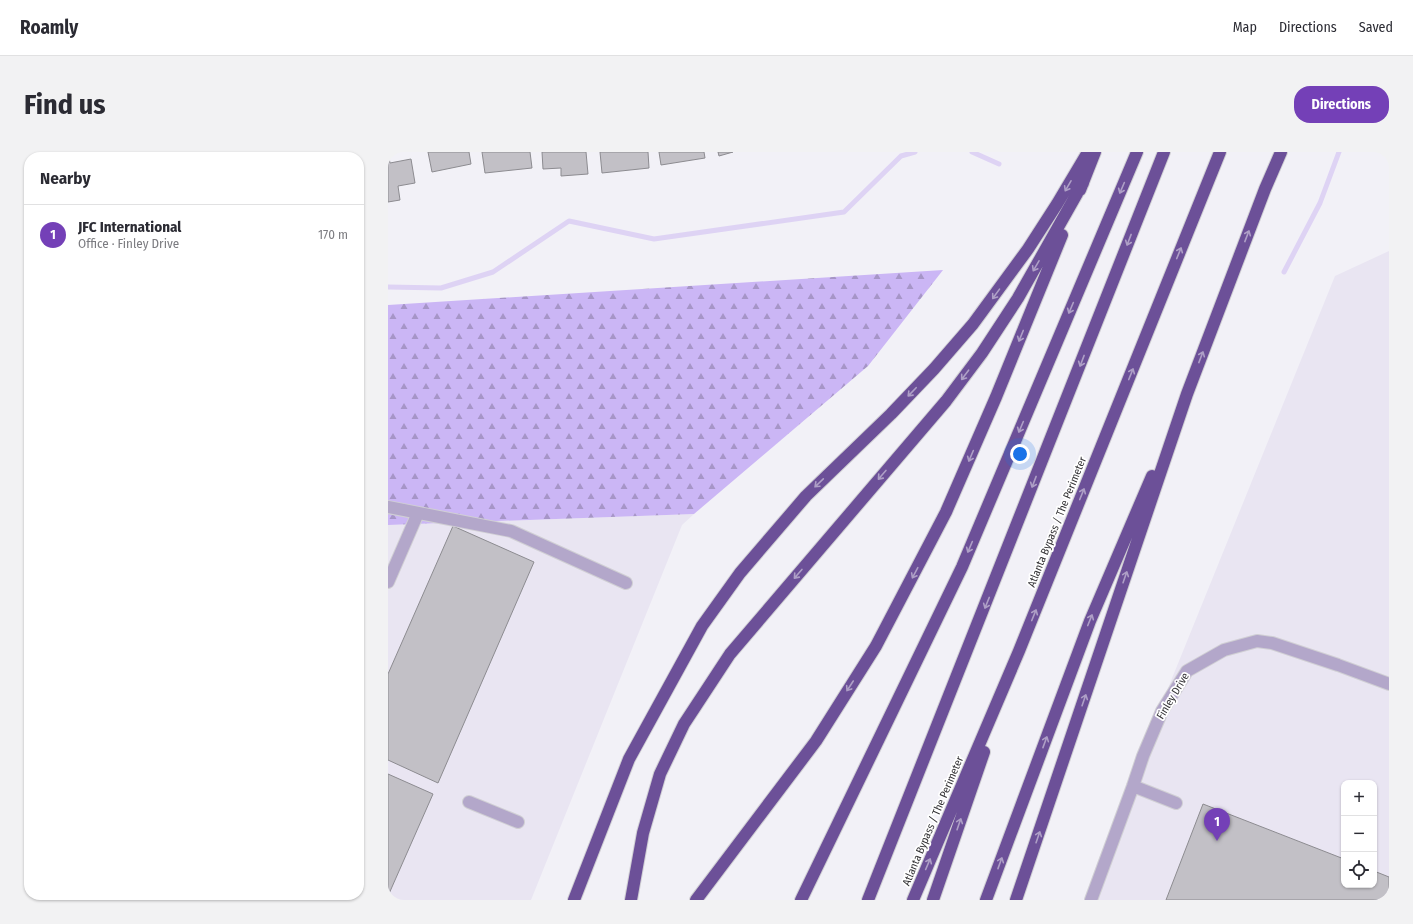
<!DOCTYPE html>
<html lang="en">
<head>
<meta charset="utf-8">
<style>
  :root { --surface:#fff; --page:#f2f2f3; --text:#2b2b33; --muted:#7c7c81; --line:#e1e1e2; --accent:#7440b7 }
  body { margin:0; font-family:"Fira Sans Condensed",sans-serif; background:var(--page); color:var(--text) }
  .controls { position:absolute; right:12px; bottom:12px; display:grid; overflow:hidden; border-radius:8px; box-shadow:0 1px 3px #0004 }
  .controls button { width:36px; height:36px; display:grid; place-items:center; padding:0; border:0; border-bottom:1px solid var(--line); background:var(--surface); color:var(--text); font:20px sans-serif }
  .you { position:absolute; left:632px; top:302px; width:14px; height:14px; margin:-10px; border:3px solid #fff; border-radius:50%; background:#1a73e8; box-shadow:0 0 0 6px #1a73e833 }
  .badge { display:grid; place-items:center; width:26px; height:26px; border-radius:50%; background:var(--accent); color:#fff; font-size:13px; font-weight:700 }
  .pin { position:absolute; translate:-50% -33px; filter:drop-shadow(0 1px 2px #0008) }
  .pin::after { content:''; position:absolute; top:21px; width:14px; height:12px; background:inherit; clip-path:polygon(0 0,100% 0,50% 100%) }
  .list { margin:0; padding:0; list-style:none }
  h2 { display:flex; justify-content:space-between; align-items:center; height:52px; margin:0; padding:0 16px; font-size:17px }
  h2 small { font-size:13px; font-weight:400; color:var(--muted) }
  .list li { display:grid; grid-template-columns:26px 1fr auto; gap:12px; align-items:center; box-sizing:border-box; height:60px; padding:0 16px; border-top:1px solid var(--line) }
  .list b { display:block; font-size:15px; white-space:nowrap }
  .list p { margin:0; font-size:13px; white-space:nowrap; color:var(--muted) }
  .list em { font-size:13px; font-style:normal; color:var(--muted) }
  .icon { flex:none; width:22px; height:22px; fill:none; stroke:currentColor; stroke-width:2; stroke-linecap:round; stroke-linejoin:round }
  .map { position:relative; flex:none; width:1001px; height:748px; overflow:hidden; border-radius:16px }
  header { display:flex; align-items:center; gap:24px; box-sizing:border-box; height:56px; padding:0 20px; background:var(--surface); border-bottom:1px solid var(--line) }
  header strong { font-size:19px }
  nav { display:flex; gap:22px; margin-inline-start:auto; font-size:14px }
  .intro { display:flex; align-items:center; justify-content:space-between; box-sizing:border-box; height:96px; padding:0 24px }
  h1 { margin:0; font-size:28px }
  .button { padding:10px 18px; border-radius:16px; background:var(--accent); color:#fff; font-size:14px; font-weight:700 }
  main { display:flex; gap:24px; padding:0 24px }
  aside { flex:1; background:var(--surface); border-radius:16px; box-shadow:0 1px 3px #0004 }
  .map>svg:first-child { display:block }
  .built { fill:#e9e5f2; fill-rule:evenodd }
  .forest { fill:url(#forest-firs) }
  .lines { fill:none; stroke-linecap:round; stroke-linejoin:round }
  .stream { stroke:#ded3f4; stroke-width:5 }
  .building { fill:#c2c0c6; stroke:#8c8b90 }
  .minor-casing { stroke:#d0cfd4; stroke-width:14 }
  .highway-casing { stroke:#d0cfd4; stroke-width:14 }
  .minor { stroke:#b3a7ca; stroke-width:12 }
  .highway { stroke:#6c5098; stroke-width:12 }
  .oneway { stroke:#ae9fc6 }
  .labels { text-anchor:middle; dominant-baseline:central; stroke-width:3.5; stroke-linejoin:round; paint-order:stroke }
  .street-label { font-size:11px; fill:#343336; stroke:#fff }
</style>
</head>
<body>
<header>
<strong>Roamly</strong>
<nav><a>Map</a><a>Directions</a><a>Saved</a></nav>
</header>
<div class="intro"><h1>Find us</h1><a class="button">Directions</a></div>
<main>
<aside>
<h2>Nearby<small></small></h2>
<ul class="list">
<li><span class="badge">1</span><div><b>JFC International</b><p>Office · Finley Drive</p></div><em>170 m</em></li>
</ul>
</aside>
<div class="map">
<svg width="1001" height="748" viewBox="0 0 1001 748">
  <defs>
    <pattern id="forest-firs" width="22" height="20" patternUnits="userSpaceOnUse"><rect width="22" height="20" fill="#cbb6f5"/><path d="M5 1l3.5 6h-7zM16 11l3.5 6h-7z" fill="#a695c7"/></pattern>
  </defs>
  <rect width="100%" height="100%" fill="#f2f1f7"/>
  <path class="built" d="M 1001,99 L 1001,748 L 697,748 L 710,709 L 947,124 ZM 956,631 L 986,631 L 986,733 L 956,733 Z
    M 306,362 L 294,373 L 143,748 L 0,748 L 0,373 Z"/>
  <path class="forest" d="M 555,118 L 480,214 L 306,362 L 0,373 L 0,153 Z"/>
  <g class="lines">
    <path class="stream" d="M 584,0 L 611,12
      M 896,120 L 932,51 L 951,0
      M 0,135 L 53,136 L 105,120 L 181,69 L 266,87 L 456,60 L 513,4 L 527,0"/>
  </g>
  <path class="building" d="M 0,0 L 2,11 L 23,7 L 27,31 L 10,34 L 12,48 L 0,50 Z
    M 40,0 L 81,0 L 83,12 L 44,20 Z
    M 94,0 L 142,0 L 144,16 L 97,21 Z
    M 154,0 L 198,0 L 200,22 L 173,24 L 173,16 L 155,17 Z
    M 212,0 L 260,0 L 261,16 L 214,21 Z
    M 271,0 L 316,0 L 317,6 L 273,13 Z
    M 330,0 L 345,0 L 331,4 Z
    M 65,374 L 146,410 L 50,631 L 0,608 L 0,522 Z
    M 0,622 L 45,642 L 0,744 Z
    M 815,652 L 956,707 L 956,733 L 986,733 L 986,719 L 1001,725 L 1001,748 L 778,748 Z"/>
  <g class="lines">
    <g class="minor-casing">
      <path id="minor" d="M 0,355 L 123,379 L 238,431
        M 0,430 L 30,361
        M 745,634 L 788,651
        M 81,650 L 130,670
        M 703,748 L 745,634 L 755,604 L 774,559 L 799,519 L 836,498 L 869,489 L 884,491 L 950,513 L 1001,532"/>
    </g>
    <g class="highway-casing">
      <path id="highway" d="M 692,38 L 707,0
        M 186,748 L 241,607 L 314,474 L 352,421 L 418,344 L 503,262 L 546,217 L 585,172 L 640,97 L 669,52 L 700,0
        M 243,748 L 255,681 L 272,622 L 296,572 L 342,502 L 558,249 L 594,201 L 630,146 L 695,31
        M 308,748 L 428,589 L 488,494 L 558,360 L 608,245 L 674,83
        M 413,748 L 574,415 L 749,0
        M 480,748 L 776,0
        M 525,748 L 631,499 L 832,0
        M 545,748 L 596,600
        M 598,748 L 702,469 L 764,324
        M 628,748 L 799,242 L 877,37 L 893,0"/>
    </g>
    <use href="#minor" class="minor"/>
    <use href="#highway" class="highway"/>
  </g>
  <defs><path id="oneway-shaft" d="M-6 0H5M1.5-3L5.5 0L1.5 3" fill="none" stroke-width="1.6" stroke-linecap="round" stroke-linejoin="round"/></defs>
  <g class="oneway">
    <use href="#oneway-shaft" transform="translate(680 34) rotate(120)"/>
    <use href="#oneway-shaft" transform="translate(734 36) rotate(113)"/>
    <use href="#oneway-shaft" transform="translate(859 84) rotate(-69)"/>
    <use href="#oneway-shaft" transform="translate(741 88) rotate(111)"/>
    <use href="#oneway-shaft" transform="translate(791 101) rotate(-68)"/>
    <use href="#oneway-shaft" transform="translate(648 114) rotate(120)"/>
    <use href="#oneway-shaft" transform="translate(608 142) rotate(126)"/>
    <use href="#oneway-shaft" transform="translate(683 156) rotate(113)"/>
    <use href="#oneway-shaft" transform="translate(633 184) rotate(112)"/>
    <use href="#oneway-shaft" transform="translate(813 205) rotate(-69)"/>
    <use href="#oneway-shaft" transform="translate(694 209) rotate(111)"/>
    <use href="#oneway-shaft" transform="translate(743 222) rotate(-68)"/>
    <use href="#oneway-shaft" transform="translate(577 223) rotate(127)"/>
    <use href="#oneway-shaft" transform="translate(524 240) rotate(134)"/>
    <use href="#oneway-shaft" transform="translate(633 275) rotate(113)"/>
    <use href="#oneway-shaft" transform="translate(583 304) rotate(113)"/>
    <use href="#oneway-shaft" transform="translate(494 323) rotate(131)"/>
    <use href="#oneway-shaft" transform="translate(646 330) rotate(111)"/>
    <use href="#oneway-shaft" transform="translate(431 331) rotate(136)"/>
    <use href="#oneway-shaft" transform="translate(694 342) rotate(-68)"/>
    <use href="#oneway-shaft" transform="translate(582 395) rotate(113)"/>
    <use href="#oneway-shaft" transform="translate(527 421) rotate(118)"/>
    <use href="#oneway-shaft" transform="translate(410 422) rotate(131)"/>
    <use href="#oneway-shaft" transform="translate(737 425) rotate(-71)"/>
    <use href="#oneway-shaft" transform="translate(599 451) rotate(112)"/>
    <use href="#oneway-shaft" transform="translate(646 463) rotate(-68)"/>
    <use href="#oneway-shaft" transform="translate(702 468) rotate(-68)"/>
    <use href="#oneway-shaft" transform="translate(462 534) rotate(123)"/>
    <use href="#oneway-shaft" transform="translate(696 548) rotate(-71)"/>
    <use href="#oneway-shaft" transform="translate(657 590) rotate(-70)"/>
    <use href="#oneway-shaft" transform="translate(571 672) rotate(-71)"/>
    <use href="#oneway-shaft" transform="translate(650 685) rotate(-71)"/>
    <use href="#oneway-shaft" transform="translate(612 711) rotate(-70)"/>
    <use href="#oneway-shaft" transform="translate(540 712) rotate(-67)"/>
  </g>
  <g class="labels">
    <g class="street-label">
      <text transform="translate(669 370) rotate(-68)">Atlanta Bypass / The Perimeter</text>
      <text transform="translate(785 544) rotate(-59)">Finley Drive</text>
      <text transform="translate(545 669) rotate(-67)">Atlanta Bypass / The Perimeter</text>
    </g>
  </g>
</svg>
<div class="controls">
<button>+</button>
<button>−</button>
<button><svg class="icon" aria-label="locate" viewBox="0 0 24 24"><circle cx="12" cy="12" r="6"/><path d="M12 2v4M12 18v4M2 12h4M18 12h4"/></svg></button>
</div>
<div class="you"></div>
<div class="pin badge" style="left:829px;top:689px">1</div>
</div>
</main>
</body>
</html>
